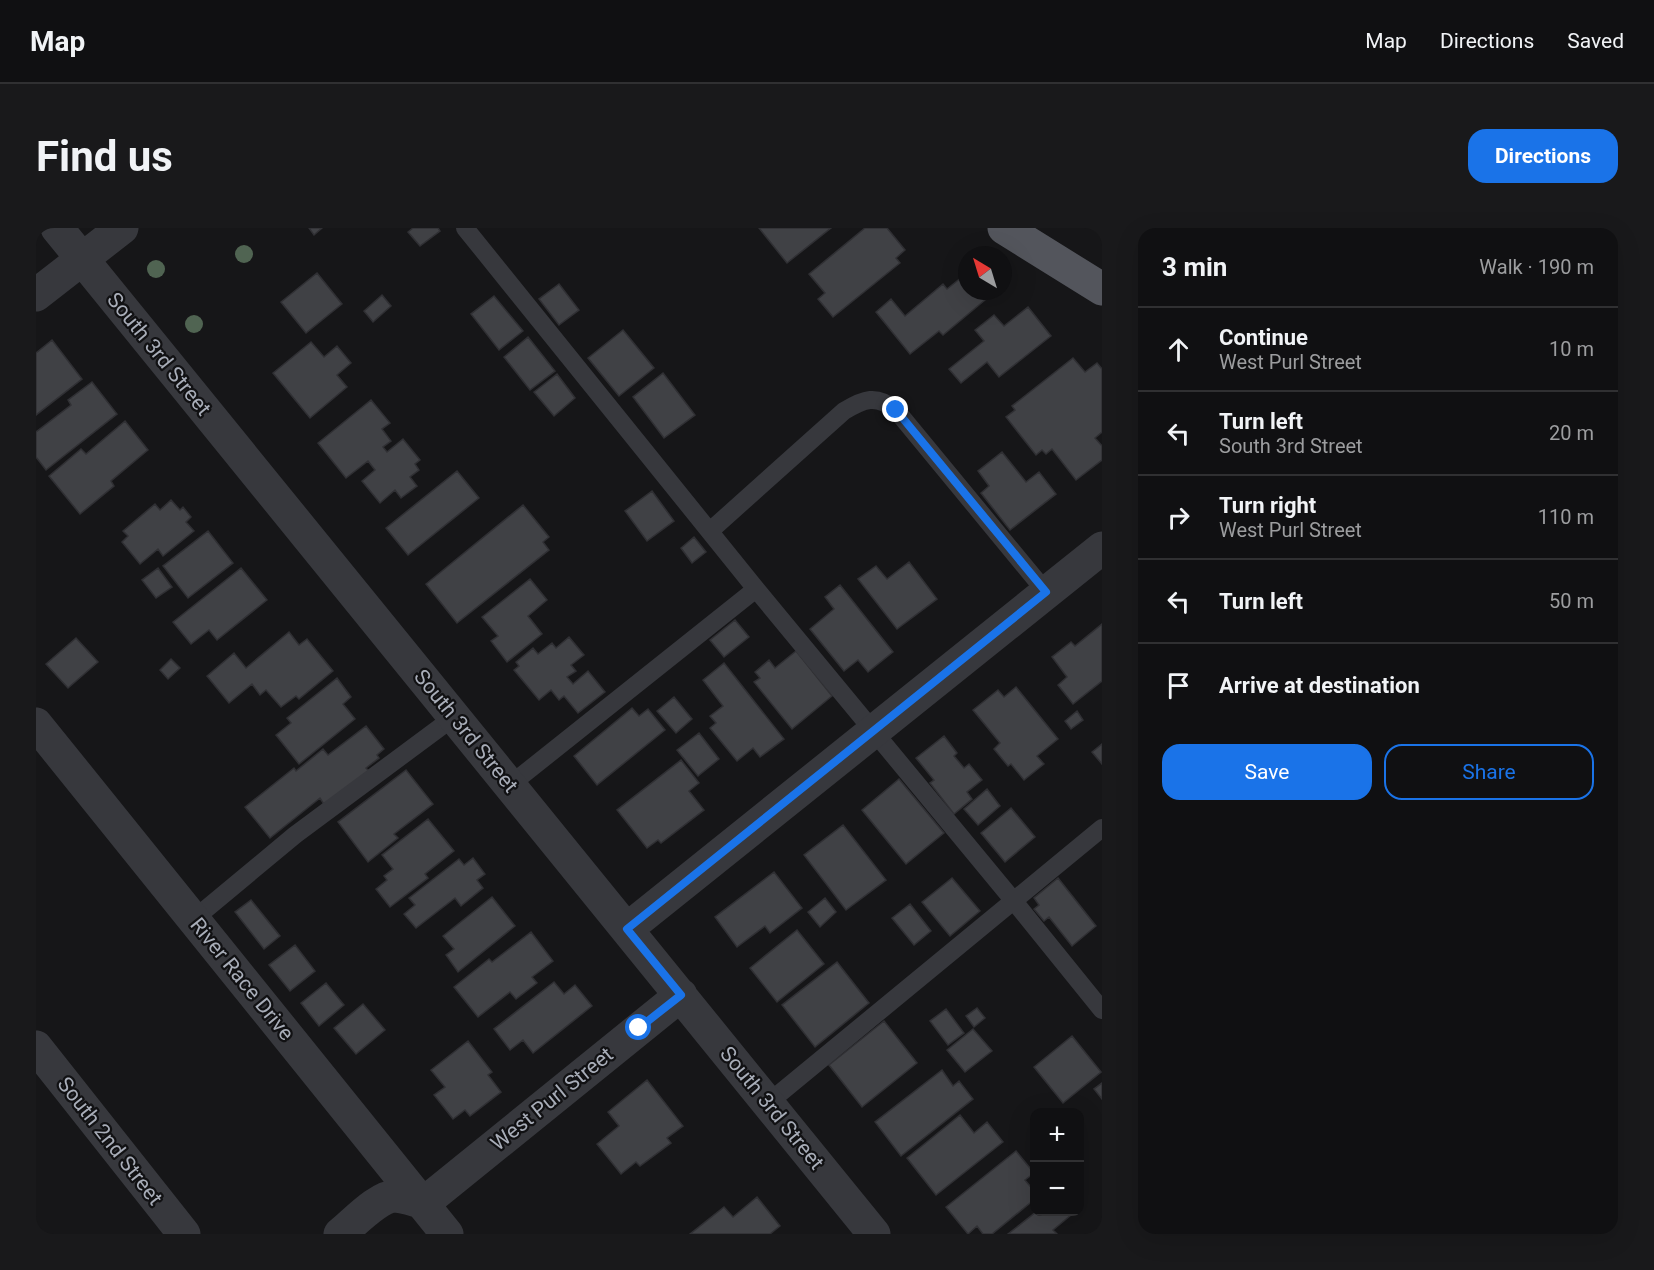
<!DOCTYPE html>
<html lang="en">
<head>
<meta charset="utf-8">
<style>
  :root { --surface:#101012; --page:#19191b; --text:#f1f3f6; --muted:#9c9d9f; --line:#303032; --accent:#1a73e8 }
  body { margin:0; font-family:Roboto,sans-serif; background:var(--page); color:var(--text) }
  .controls { position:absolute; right:18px; bottom:18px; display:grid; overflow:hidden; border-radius:12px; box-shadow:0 6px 24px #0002 }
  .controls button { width:54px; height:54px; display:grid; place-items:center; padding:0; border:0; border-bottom:2px solid var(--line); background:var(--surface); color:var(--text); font:30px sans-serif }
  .compass { position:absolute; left:922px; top:18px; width:54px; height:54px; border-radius:50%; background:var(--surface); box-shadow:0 6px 24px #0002; rotate:322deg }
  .stop { position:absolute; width:18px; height:18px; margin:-14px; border:4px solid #1a73e8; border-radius:50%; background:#fff }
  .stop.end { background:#1a73e8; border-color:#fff; box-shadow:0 2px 6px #0008 }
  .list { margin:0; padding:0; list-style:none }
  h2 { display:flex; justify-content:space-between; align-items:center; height:78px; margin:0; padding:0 24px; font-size:26px }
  h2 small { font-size:20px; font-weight:400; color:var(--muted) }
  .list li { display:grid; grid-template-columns:39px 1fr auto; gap:18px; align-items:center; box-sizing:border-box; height:84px; padding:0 24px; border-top:2px solid var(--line) }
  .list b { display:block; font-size:22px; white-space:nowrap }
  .list p { margin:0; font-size:20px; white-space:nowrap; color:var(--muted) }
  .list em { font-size:20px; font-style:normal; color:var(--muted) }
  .actions { display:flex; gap:12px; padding:18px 24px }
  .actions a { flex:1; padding:14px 0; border:2px solid var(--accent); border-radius:18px; text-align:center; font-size:21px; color:var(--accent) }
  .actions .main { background:var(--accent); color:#fff }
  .icon { flex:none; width:33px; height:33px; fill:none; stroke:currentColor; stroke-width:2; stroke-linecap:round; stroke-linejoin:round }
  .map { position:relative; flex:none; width:1066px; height:1006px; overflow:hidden; border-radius:18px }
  header { display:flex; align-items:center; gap:36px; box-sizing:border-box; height:84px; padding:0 30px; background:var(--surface); border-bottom:2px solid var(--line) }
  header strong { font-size:28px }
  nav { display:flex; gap:33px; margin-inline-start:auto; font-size:21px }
  .intro { display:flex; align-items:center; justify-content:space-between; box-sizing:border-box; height:144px; padding:0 36px }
  h1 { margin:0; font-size:42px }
  .button { padding:15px 27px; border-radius:18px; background:var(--accent); color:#fff; font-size:21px; font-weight:700 }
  main { display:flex; gap:36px; padding:0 36px }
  aside { flex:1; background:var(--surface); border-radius:18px; box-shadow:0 6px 24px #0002 }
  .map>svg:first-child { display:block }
  .building { fill:#404145; stroke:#303034; stroke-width:1.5 }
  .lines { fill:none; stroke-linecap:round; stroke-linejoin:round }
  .lane { stroke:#37383d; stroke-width:18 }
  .street { stroke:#37383d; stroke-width:33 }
  .primary { stroke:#53555c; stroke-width:33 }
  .tree { fill:#506452 }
  .route { stroke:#1a73e8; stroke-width:8 }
  .labels { text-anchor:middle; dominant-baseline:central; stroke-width:4.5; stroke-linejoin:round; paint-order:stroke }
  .street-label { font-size:21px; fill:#a8adb8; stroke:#111113 }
</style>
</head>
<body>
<header>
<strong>Map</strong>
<nav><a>Map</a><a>Directions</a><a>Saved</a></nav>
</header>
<div class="intro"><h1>Find us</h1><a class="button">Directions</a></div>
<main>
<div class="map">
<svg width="1066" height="1006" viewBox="0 0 1066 1006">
  <rect width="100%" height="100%" fill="#161618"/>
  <path class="building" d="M 273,0 L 286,0 L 278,7 Z
    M 377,0 L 402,0 L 404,3 L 384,18 L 372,4 Z
    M 723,0 L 795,0 L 751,35 Z
    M 829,0 L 851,0 L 869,22 L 860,30 L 864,35 L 797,89 L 782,71 L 789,65 L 773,46 Z
    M 281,45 L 306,76 L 270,105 L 245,74 Z
    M 931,45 L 931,63 L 952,63 L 955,67 L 907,107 L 903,103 L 874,126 L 840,84 L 855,71 L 869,88 L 907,56 L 911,61 Z
    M 523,56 L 543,82 L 523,97 L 503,71 Z
    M 346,67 L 355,78 L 337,94 L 328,83 Z
    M 458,68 L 487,103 L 463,122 L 435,86 Z
    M 992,79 L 1015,108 L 963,149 L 951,134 L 925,155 L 913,141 L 948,113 L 939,102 L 958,87 L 968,98 Z
    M 587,102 L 618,140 L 583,168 L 552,130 Z
    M 492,109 L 519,143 L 494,162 L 468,129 Z
    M 16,112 L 46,151 L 0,187 L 0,125 Z
    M 275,114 L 288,129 L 301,118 L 315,135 L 301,147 L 311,159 L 274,190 L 237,145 Z
    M 1037,130 L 1049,144 L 1061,135 L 1066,141 L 1066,204 L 1059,210 L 1066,218 L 1066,232 L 1040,252 L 1016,221 L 1010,226 L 1006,222 L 1000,227 L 970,189 L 979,182 L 976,178 Z
    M 627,145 L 659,187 L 628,210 L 597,169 Z
    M 521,146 L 539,170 L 518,188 L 498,164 Z
    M 56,154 L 81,186 L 10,242 L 0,229 L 0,204 L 35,177 L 32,172 Z
    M 335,172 L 354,195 L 346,201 L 355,213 L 347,219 L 351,224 L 367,211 L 384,232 L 379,236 L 383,242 L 374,249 L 381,258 L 365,270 L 359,262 L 344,275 L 326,253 L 339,242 L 332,233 L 310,250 L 282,215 Z
    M 89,193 L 112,222 L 75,253 L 78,258 L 44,286 L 13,248 L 45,221 L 50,226 Z
    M 966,224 L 990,254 L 1003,244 L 1020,266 L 974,302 L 945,265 L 953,258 L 942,243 Z
    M 421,243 L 443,270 L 372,327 L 350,300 Z
    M 616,263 L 638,293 L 611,313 L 589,283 Z
    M 135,272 L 144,282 L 147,279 L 155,289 L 150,294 L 158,303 L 127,328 L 122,321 L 104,336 L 86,314 L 92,308 L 87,303 L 119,276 L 124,282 Z
    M 487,277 L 513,309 L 507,314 L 513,322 L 421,395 L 390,356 Z
    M 172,303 L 197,335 L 152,370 L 127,338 Z
    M 658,309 L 670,324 L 656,335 L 645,320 Z
    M 873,334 L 901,371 L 861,401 L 822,351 L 840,338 L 851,351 Z
    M 122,340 L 136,359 L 120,370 L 106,352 Z
    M 205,340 L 231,372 L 181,412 L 173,402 L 155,416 L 137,394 Z
    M 494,351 L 511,372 L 492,388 L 506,406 L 471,434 L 455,413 L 462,408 L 446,389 Z
    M 804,357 L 857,424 L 832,444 L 822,432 L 808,443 L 774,401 L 798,381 L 789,369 Z
    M 699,392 L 713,409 L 688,429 L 674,412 Z
    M 1066,396 L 1066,453 L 1037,476 L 1022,457 L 1031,449 L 1016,429 L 1035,414 L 1039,418 Z
    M 253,404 L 263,417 L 271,411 L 297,443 L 263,471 L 260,468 L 245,479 L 230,462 L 224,467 L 216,456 L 193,475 L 171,448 L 198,425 L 210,440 Z
    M 533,409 L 548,427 L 535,437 L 540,443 L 531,449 L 537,456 L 552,443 L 569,464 L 542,485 L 528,468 L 523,472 L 515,462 L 503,472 L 478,442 L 483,438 L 480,434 L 497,420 L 502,426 L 516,415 L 520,420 Z
    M 40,410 L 62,434 L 32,460 L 10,436 Z
    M 760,423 L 796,468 L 756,501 L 718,454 L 724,450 L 719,444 L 733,432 L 739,440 Z
    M 135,431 L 144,440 L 132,451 L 124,442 Z
    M 688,435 L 748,511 L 724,529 L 717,520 L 701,533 L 674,500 L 680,495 L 674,488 L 687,478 L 667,452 Z
    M 301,450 L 315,469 L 307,476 L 319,491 L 263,536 L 240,507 L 255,495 L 251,490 Z
    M 980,459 L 1022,511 L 1001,528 L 1008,536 L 988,552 L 975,536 L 972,538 L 958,521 L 964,515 L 937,482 L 962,462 L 968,469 Z
    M 638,469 L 656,491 L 640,505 L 621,483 Z
    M 596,480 L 603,488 L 612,481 L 629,502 L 561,557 L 538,528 Z
    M 1041,483 L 1047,492 L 1035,501 L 1029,493 Z
    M 330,498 L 348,521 L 341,527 L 343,530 L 330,540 L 333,543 L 289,578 L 284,570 L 234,610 L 209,579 L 258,540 L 260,543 L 287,521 L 292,527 Z
    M 663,505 L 683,531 L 662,548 L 641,522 Z
    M 908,508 L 921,525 L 918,528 L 928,540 L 933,536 L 946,552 L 931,564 L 936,571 L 918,586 L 894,555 L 898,552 L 880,530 Z
    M 1066,516 L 1066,536 L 1056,524 Z
    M 645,532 L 663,555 L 653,563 L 668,582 L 625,615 L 622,612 L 611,620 L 581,582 Z
    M 370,542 L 397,576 L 358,606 L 362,610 L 332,634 L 302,594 Z
    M 863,551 L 908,605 L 870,636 L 826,582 Z
    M 951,561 L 964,578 L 942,597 L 928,581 Z
    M 975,580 L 999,609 L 969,634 L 945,605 Z
    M 392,591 L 418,623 L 389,646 L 392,650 L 354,679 L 340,661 L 351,652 L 348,648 L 357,641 L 346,627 Z
    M 807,597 L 850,652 L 810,682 L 768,627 Z
    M 437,630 L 449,646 L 441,652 L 447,660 L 425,678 L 419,670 L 380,700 L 368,686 L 379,677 L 373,670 L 423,631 L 428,637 Z
    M 738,644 L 766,680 L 734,705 L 729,698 L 701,719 L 679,689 Z
    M 916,650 L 944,683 L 914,708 L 886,674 Z
    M 1022,650 L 1060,698 L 1036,718 L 1013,689 L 1008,693 L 998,681 L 1003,677 L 998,670 Z
    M 456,669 L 479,698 L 422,744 L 410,727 L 418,721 L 407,708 Z
    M 789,670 L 800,684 L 784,699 L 772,684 Z
    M 215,672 L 244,708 L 228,721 L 199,684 Z
    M 874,676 L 895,703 L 878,717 L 856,690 Z
    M 761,702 L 788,736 L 741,774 L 714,740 Z
    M 495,704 L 517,733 L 496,749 L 501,755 L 480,771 L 474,764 L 442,789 L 418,759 L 453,731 L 456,734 Z
    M 259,717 L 279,743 L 254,763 L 233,737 Z
    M 801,734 L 833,775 L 779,819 L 746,777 Z
    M 518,754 L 528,766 L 539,757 L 556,778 L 497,825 L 487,812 L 474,822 L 458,801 Z
    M 290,755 L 308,777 L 283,798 L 265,775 Z
    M 327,776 L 349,802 L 320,826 L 298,800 Z
    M 941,780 L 949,790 L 938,799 L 930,788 Z
    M 910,781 L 928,805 L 912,817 L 894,793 Z
    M 848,793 L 881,835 L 826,879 L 793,837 Z
    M 937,801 L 956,823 L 929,844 L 911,822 Z
    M 1036,808 L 1065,844 L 1027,875 L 998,839 Z
    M 432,813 L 456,844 L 452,847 L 465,864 L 434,888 L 429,882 L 417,891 L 398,867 L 409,859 L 395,842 Z
    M 906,842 L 917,858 L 923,853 L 937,871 L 865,928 L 839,894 Z
    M 611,852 L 647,898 L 631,910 L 635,915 L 604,938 L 600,934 L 585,946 L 561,916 L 583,898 L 572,884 Z
    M 1066,855 L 1066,871 L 1058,861 Z
    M 924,887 L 938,905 L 951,894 L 967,914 L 900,967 L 871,930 Z
    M 980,923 L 998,945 L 989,952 L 999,964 L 999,971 L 956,1006 L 947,1006 L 941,998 L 932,1006 L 910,979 Z
    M 721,969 L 744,998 L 734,1006 L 654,1006 L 688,979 L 697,989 Z
    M 1000,984 L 1032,984 L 1035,987 L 1017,1002 L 1021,1006 L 972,1006 Z"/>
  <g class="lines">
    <path class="lane" d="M 429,0 L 720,361 L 977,672 L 1066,782
      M 674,303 L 808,183 C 828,171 840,166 860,182 L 1010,364
      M 474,557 L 720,361
      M 158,691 L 259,607 L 418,489
      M 732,875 L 1066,600"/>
    <path class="street" d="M 21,0 L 838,1006
      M 0,67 L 86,0
      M 0,496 L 411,1006
      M 591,701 L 1066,320
      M 0,819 L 148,1006
      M 388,975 L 645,767
      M 304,1006 C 318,995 342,968 360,968 C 369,969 379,972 388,975"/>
    <path class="primary" d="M 968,0 L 1066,61"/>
  </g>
  <g class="tree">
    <circle cx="208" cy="26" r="9"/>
    <circle cx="120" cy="41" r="9"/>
    <circle cx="158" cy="96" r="9"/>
  </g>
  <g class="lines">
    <path class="route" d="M 603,800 L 645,767 L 591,701 L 1010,364 L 860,182"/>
  </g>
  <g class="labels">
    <g class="street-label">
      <text transform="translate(123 126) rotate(51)">South 3rd Street</text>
      <text transform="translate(430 503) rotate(51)">South 3rd Street</text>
      <text transform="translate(206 751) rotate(51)">River Race Drive</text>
      <text transform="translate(516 871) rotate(-39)">West Purl Street</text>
      <text transform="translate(736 880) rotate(51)">South 3rd Street</text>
      <text transform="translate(74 913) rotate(52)">South 2nd Street</text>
    </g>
  </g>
</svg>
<div class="controls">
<button>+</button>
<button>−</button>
</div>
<svg class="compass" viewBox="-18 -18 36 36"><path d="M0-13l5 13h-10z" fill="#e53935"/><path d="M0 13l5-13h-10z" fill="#9c9d9f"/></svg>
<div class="stop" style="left:603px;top:800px"></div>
<div class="stop end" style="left:860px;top:182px"></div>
</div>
<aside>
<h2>3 min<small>Walk · 190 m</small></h2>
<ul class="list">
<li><svg class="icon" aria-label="ahead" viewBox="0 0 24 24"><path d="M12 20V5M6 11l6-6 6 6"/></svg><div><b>Continue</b><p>West Purl Street</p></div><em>10 m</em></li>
<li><svg class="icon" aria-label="left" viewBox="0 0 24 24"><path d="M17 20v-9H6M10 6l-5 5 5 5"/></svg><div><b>Turn left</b><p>South 3rd Street</p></div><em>20 m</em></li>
<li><svg class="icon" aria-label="right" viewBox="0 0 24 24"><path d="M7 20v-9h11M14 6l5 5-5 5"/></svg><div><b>Turn right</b><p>West Purl Street</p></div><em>110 m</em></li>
<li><svg class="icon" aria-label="left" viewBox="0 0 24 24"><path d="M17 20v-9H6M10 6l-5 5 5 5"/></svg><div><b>Turn left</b></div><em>50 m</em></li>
<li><svg class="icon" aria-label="arrive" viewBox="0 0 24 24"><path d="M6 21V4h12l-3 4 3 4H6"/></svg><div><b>Arrive at destination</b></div></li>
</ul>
<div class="actions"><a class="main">Save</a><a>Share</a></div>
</aside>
</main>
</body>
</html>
